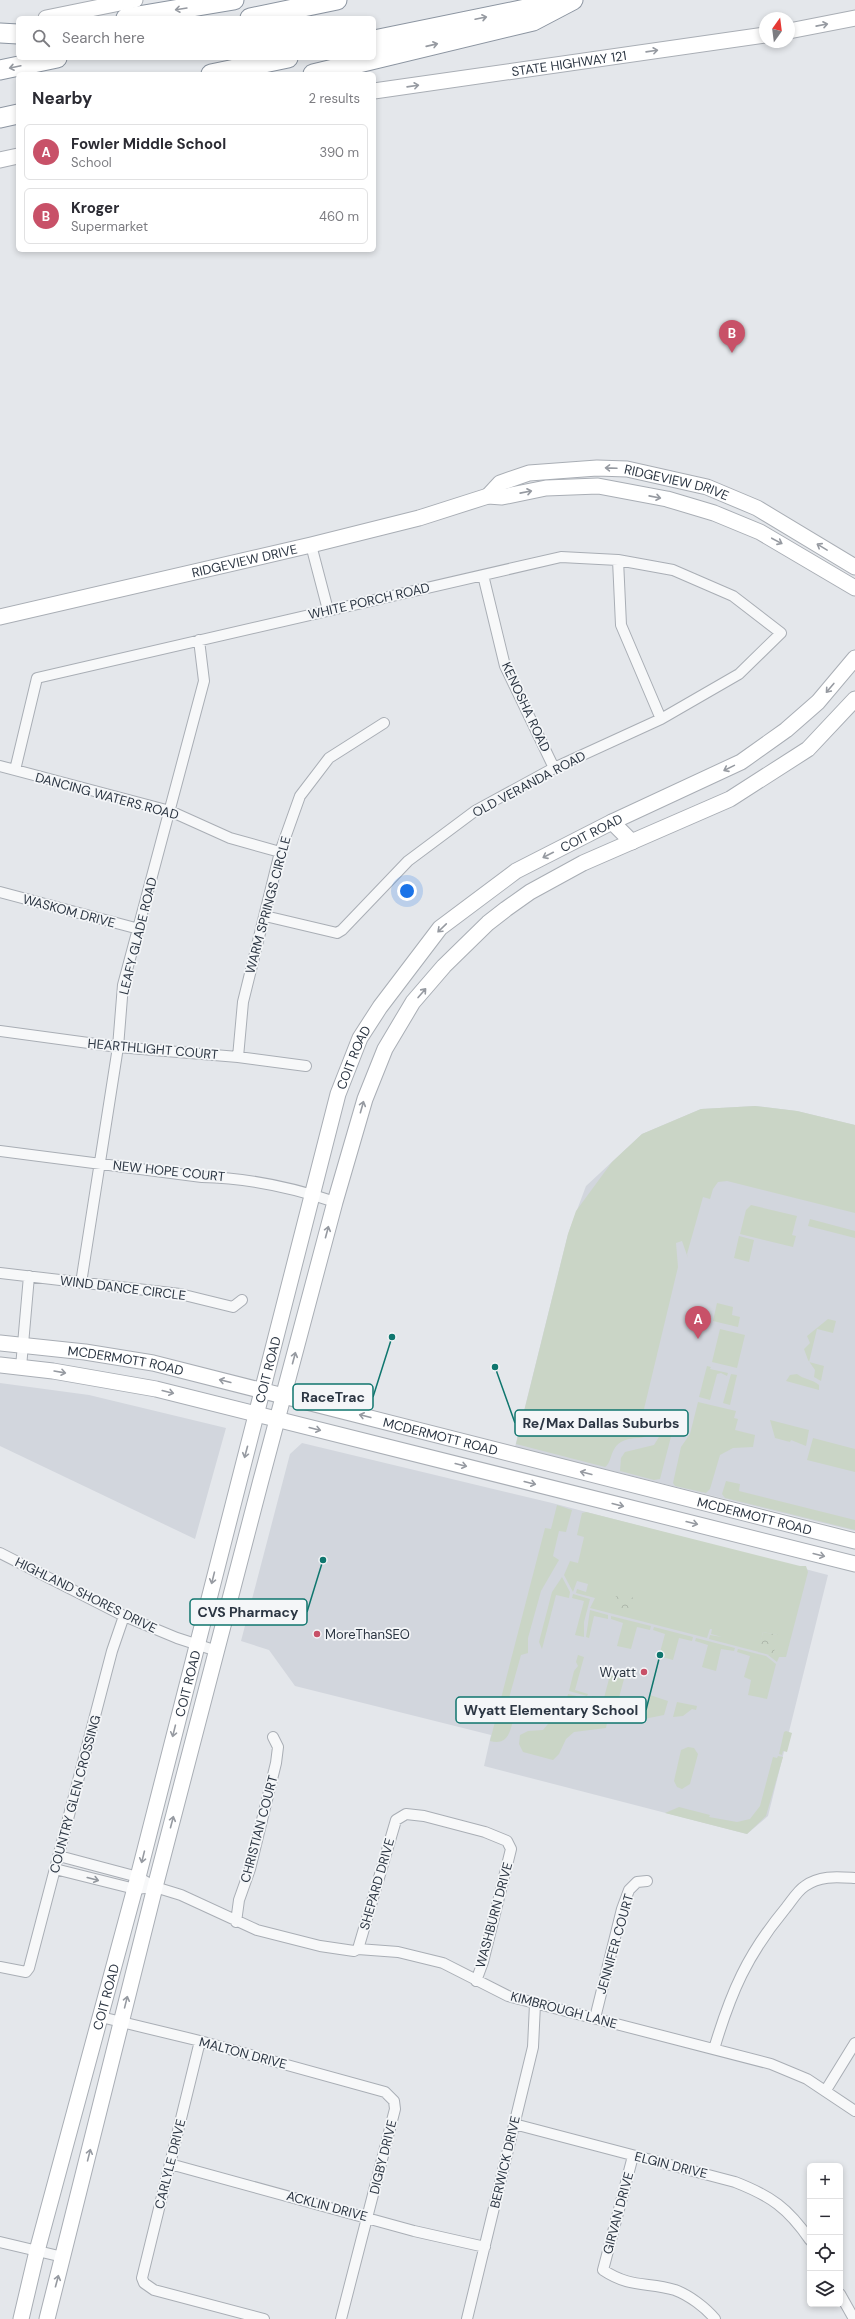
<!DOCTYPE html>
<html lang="en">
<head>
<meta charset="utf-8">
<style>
  :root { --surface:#fff; --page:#f2f2f3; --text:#2b2b33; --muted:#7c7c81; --line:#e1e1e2; --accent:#c85168 }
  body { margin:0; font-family:"DM Sans",sans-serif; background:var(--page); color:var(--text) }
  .controls { position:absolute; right:12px; bottom:12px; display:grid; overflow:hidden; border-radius:6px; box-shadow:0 2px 6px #0003 }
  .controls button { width:36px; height:36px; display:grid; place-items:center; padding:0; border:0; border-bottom:1px solid var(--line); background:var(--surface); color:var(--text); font:20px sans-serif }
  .compass { position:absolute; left:759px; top:12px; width:36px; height:36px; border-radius:50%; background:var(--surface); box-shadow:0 2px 6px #0003; rotate:14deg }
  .you { position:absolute; left:407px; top:891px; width:14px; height:14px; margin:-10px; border:3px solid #fff; border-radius:50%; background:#1a73e8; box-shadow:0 0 0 6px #1a73e833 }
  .badge { display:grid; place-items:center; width:26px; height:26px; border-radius:50%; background:var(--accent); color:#fff; font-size:13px; font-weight:700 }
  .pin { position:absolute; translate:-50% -33px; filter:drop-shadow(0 1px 2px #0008) }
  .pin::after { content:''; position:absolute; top:21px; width:14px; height:12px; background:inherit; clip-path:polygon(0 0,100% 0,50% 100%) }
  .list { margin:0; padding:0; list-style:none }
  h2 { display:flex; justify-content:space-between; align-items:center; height:52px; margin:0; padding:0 16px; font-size:17px }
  h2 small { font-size:13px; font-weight:400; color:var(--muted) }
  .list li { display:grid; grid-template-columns:26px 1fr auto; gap:12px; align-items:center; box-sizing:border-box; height:56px; margin:0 8px 8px; padding:0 8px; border:1px solid var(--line); border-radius:6px }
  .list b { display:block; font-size:15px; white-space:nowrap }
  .list p { margin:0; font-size:13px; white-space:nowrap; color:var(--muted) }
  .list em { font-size:13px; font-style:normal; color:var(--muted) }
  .icon { flex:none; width:22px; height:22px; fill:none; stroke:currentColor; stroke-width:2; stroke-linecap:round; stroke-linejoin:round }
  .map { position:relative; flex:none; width:855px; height:2319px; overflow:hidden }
  .search { position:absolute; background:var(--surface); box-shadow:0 2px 6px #0003; left:16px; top:16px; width:360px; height:44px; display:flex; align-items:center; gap:10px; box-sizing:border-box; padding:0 14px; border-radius:6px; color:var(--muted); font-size:15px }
  .panel { position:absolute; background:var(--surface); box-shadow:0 2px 6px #0003; left:16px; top:72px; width:360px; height:180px; border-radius:6px }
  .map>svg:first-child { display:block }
  .built { fill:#d2d6dd }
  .green { fill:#cad5c6 }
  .park { fill:url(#park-crowns) }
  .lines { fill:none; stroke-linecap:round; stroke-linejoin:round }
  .street-casing { stroke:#a9aeb5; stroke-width:12 }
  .secondary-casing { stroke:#a9aeb5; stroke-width:17 }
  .highway-casing { stroke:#8c95a1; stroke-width:21 }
  .street { stroke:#f7f8f9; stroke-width:10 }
  .secondary { stroke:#fff; stroke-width:15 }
  .highway { stroke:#fff; stroke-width:19 }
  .oneway { stroke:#969aa1 }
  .oneway2 { stroke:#92979e }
  .poi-dot { fill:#c85168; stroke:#f4f6f8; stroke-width:1.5 }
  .labels { text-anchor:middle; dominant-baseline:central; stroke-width:3.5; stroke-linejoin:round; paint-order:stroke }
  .street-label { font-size:13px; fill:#2c3643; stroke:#f4f6f8 }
  .poi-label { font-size:13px; fill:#2c3643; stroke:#f4f6f8; text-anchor:start }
  .leader { fill:none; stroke:#0f766e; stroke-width:1.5 }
  .callout-dot { fill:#0f766e; stroke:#f4f6f8; stroke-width:1.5 }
  .callout { fill:#f4f6f8; stroke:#0f766e; stroke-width:1.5 }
  .callout-label { font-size:14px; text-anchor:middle; font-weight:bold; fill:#2c3643 }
</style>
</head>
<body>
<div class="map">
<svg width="855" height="2319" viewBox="0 0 855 2319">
  <defs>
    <pattern id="park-crowns" width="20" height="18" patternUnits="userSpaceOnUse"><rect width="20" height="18" fill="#cad5c6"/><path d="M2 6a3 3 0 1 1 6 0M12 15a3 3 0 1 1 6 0" fill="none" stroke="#aeb7ab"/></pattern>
  </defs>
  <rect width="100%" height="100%" fill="#e4e7eb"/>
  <path class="built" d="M 755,1106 L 797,1111 L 855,1125 L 855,1531 L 515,1447 L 568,1234 L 586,1186 L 642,1134 L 701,1109 Z
    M 0,1383 L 89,1395 L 226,1428 L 195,1539 L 0,1446 Z
    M 302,1443 L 552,1503 L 828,1575 L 768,1816 L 747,1834 L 484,1766 L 491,1735 L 295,1686 L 269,1650 L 241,1641 L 290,1454 Z"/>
  <path class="green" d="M 755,1106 L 797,1111 L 855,1125 L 855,1213 L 727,1181 L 718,1182 L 713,1189 L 710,1199 L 703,1197 L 687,1254 L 688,1258 L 682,1241 L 676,1243 L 678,1267 L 644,1409 L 637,1423 L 626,1434 L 628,1437 L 644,1428 L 645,1423 L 654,1425 C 649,1444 635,1434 621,1442 C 610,1448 612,1463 605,1467 L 516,1444 L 568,1234 L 576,1211 L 612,1162 L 642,1134 L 701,1109 Z
    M 751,1205 L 797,1216 L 792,1235 L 796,1236 L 793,1247 L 740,1234 L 746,1210 Z
    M 810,1219 L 855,1231 L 855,1238 L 808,1226 Z
    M 739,1236 L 754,1240 L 749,1262 L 734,1258 Z
    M 717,1303 L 733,1307 L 732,1315 L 740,1317 L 738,1327 L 713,1321 Z
    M 828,1319 L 836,1321 L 833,1333 L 817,1329 L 809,1362 L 824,1366 L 821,1381 L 814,1377 L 815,1370 L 808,1360 L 804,1349 L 810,1343 L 807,1336 Z
    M 720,1329 L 745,1335 L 737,1368 L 712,1362 Z
    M 707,1366 L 711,1367 L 710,1369 L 728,1373 L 727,1376 L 721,1373 L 717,1374 L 710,1400 L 699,1397 Z
    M 731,1374 L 737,1375 L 730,1405 L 723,1403 Z
    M 797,1374 C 805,1380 812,1379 819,1385 L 819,1390 L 786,1381 L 790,1375 Z
    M 698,1402 L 736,1411 L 734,1418 L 738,1419 L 735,1430 L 755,1435 L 753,1447 L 733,1448 L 720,1455 L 710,1489 L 706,1493 L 675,1486 L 673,1483 L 681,1447 L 690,1434 Z
    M 770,1420 L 809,1430 L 806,1446 L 791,1440 L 790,1442 L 775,1438 Z
    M 665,1427 L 673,1429 L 660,1479 L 654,1480 L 620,1471 L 621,1458 L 625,1452 L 654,1445 Z
    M 813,1438 L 855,1449 L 855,1472 L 807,1460 Z
    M 726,1481 L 740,1484 L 739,1491 L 855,1520 L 855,1530 L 725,1498 L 722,1494 Z
    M 557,1505 L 572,1510 L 566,1532 L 559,1531 L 553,1556 L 559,1560 L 541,1591 L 528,1638 L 528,1653 L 521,1655 L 507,1705 L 516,1709 C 511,1725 511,1747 490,1741 L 545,1528 L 551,1529 Z
    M 586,1512 L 800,1566 L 806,1566 L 808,1572 L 786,1657 L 779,1657 L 777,1662 L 768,1655 L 773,1655 L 777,1635 L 763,1632 L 759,1652 L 709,1639 L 710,1635 L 722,1637 L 711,1634 L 712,1629 L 710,1629 L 707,1638 L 590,1608 L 595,1598 L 576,1593 L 577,1589 L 586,1592 L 588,1584 L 577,1581 L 573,1592 L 564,1575 L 570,1561 L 578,1563 L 584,1537 L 577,1535 L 582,1513 Z
    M 562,1577 L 570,1592 L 569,1598 L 556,1595 L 542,1649 L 539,1642 L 552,1592 Z
    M 573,1594 L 590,1599 L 584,1622 L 584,1637 L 575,1635 L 584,1601 L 572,1598 Z
    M 590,1610 L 608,1615 L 608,1619 L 594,1616 L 589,1638 L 586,1637 Z
    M 611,1616 L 651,1626 L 650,1630 L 637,1627 L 631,1649 L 617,1646 L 623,1623 L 611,1619 Z
    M 654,1627 L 693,1637 L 692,1641 L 679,1638 L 673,1660 L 659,1656 L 665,1634 L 653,1630 Z
    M 696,1638 L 735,1648 L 734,1651 L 721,1649 L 716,1671 L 702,1667 L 708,1645 L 695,1641 Z
    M 738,1649 L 766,1656 L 776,1664 L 767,1699 L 748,1695 L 751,1680 L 744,1677 L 750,1656 L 737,1652 Z
    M 578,1655 L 584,1657 L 575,1690 L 588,1694 L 587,1696 L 569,1691 L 574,1671 L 578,1666 L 576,1662 Z
    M 610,1675 L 624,1679 L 613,1720 L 621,1723 C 605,1723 595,1710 592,1696 L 604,1698 Z
    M 568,1694 L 589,1699 L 597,1714 L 607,1723 L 606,1728 L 574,1732 L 566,1739 L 559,1754 L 553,1760 L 523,1752 L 519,1744 L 520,1735 L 528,1731 L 543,1730 L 552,1719 L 561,1721 Z
    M 650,1695 L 668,1701 L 664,1715 L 644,1719 Z
    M 677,1702 L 697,1706 L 696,1710 L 692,1709 L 683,1716 L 673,1717 Z
    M 786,1731 L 792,1733 L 787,1752 L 783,1751 L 782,1755 L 779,1754 L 784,1732 Z
    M 688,1747 L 694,1748 L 698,1754 L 690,1784 L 682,1789 L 677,1787 L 674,1781 L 681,1750 Z
    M 778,1756 L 783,1757 L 766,1816 L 747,1834 L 665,1813 L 679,1807 L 710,1815 L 709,1817 L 737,1822 L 750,1819 L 760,1806 L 773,1757 L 777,1758 Z"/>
  <path class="park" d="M 621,1594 L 634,1598 L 637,1603 L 636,1607 L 628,1613 L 611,1608 L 615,1597 Z
    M 763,1632 L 778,1635 L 773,1656 L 758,1652 Z"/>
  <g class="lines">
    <g class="street-casing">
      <path id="street" d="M 311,545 L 328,610
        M 618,560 L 621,625 L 661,719
        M 483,575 L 505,666 L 554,768
        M 0,766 L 170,811 L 230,838 L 280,852
        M 15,770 L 37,678 L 561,557 L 618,560 L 673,570 L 733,596 L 781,633 L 739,674 L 661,719 L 554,768 L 475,811 L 408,861 L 342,930 L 337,933 L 265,916
        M 0,892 L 139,929
        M 0,1031 L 118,1047 L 238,1057 L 306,1066
        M 238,1057 L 243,1002 L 280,852 L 300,796 L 329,758 L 384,723
        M 0,1151 L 202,1177 C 248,1178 291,1187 335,1202
        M 0,1273 L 180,1294 L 233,1307 L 242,1300
        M 81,1283 L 118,1047 L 123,985 L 204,681 L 199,640
        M 21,1367 L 29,1276
        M 0,1553 L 124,1616 L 177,1638 L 217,1651
        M 59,1856 L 138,1877 L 155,1887 L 181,1895 L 257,1930 L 320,1946 L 354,1951 L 358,1949 L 398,1952 L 443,1963 L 508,1996 L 771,2064 L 807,2079 L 855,2111
        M 55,1869 L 135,1889 L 155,1887
        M 236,1922 L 239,1900 L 250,1869 L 276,1763 L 278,1747 L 273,1737
        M 358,1949 L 396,1820 L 406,1814 L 424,1816 L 485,1832 L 507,1841 L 511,1849 L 483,1962 L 476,1981
        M 0,1967 L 26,1972 L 29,1968 L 112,1651 L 124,1616
        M 101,2017 L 200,2041 L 385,2092 L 394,2101 L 395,2109 L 341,2319
        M 595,2018 L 622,1909 L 629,1890 L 637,1882 L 647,1881
        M 200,2041 L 142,2278 L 144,2283 L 154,2290 L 264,2319
        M 714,2049 C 731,1992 747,1955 785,1909 C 791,1902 797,1891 805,1886 C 820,1875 838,1877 855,1878
        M 826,2090 L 855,2043
        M 514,2124 L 735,2182 C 771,2196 788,2208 810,2240
        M 633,2156 L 603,2270 C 630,2288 647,2282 675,2290 C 689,2295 706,2308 715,2319
        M 170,2164 L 414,2231 L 485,2247
        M 0,2242 L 63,2257
        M 840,2294 L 854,2319
        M 467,2319 L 533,2047 L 535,2004"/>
    </g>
    <g class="secondary-casing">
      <g id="secondary">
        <path d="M 46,18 L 135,0"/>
        <path d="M 789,31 L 855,18"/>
        <path id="s1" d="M 374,91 L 765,35"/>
        <path d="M 0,160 L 18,156"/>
        <path id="s2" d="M 488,496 L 500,483 L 529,473 L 597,468 L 627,469 L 707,487 L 757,508 L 855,567"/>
        <path id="s3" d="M 0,617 L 311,545 L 419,518 L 488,496 L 502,497 L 546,488 L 598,486 L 667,499 L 714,513 L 760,532 L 855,588"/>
        <path d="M 612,822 L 632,842"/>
        <path id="s4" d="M 0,1343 L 85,1352 L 153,1363 L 855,1541"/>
        <path d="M 0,1365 L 53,1371 L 156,1389 L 855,1564"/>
        <path id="s5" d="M 21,2319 L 37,2251 L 138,1877 L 338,1094 L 360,1038 L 380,1007 L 440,928 L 516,871 L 612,822 L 741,762 L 786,730 L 818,702 L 855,658"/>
        <path d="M 47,2319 L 155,1887 L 261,1480 L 335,1202 L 365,1099 L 385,1049 L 413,1002 L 444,966 L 488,923 L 506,909 L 530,892 L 583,863 L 730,799 L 808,749 L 855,699"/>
      </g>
    </g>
    <g class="highway-casing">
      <path id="highway" d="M 126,18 L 234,0
        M 250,18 L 337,0
        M 0,33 L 18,34
        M 374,40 L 555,3
        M 0,70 L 57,58
        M 211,74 L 288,58
        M 313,74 L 533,21 L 573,0
        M 0,118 L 18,114"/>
    </g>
    <use href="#street" class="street"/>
    <use href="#secondary" class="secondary"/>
    <use href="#highway" class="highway"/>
  </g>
  <defs><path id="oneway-shaft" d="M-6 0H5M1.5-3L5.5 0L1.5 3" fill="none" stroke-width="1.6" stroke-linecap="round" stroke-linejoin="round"/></defs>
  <g class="oneway">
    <use href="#oneway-shaft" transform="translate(181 9) rotate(171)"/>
    <use href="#oneway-shaft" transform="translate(481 18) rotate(-12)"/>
    <use href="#oneway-shaft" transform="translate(822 25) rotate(-11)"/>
    <use href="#oneway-shaft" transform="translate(432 45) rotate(-13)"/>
    <use href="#oneway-shaft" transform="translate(652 51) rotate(-8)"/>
    <use href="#oneway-shaft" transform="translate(15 67) rotate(168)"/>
    <use href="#oneway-shaft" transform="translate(413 86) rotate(-8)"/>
    <use href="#oneway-shaft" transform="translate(611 468) rotate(-178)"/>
    <use href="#oneway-shaft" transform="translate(526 492) rotate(-11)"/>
    <use href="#oneway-shaft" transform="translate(655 497) rotate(11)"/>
    <use href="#oneway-shaft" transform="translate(777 541) rotate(28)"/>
    <use href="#oneway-shaft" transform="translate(822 547) rotate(-149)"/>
    <use href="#oneway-shaft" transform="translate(830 688) rotate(130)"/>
    <use href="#oneway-shaft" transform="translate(729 768) rotate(154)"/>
    <use href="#oneway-shaft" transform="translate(548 855) rotate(153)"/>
    <use href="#oneway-shaft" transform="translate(442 928) rotate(136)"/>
    <use href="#oneway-shaft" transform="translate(422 993) rotate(-49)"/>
    <use href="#oneway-shaft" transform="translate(362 1107) rotate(-74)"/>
    <use href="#oneway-shaft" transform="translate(327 1232) rotate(-75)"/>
    <use href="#oneway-shaft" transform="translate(294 1358) rotate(-75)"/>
    <use href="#oneway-shaft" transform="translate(60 1372) rotate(10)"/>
    <use href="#oneway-shaft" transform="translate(225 1381) rotate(-166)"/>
    <use href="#oneway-shaft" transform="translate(168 1392) rotate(14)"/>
    <use href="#oneway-shaft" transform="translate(365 1416) rotate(-166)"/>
    <use href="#oneway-shaft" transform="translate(315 1429) rotate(14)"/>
    <use href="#oneway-shaft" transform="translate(246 1452) rotate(105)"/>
    <use href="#oneway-shaft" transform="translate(461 1465) rotate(14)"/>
    <use href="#oneway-shaft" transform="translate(586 1473) rotate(-166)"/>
    <use href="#oneway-shaft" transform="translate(530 1483) rotate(14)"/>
    <use href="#oneway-shaft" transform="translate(618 1505) rotate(14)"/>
    <use href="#oneway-shaft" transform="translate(692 1523) rotate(14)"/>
    <use href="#oneway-shaft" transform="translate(819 1555) rotate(14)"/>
    <use href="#oneway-shaft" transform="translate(213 1578) rotate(104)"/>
    <use href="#oneway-shaft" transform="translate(174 1731) rotate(104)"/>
    <use href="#oneway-shaft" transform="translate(172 1822) rotate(-75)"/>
    <use href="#oneway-shaft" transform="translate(143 1857) rotate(104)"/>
    <use href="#oneway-shaft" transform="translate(126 2002) rotate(-76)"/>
    <use href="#oneway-shaft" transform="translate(89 2155) rotate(-76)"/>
    <use href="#oneway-shaft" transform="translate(57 2281) rotate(-75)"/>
  </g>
  <use class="oneway2" href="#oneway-shaft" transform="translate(93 1879) rotate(15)"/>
  <g class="poi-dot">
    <circle cx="317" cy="1634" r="4"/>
    <circle cx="644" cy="1672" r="4"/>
  </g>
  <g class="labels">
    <g class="street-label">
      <text stroke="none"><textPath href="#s1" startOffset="197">STATE HIGHWAY 121</textPath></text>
      <text stroke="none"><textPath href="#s2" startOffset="198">RIDGEVIEW DRIVE</textPath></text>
      <text stroke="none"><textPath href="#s3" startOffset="251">RIDGEVIEW DRIVE</textPath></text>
      <text transform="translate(369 601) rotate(-13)">WHITE PORCH ROAD</text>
      <text transform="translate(526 707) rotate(65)">KENOSHA ROAD</text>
      <text transform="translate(529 784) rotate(-28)">OLD VERANDA ROAD</text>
      <text transform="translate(107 796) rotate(15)">DANCING WATERS ROAD</text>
      <text stroke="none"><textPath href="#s5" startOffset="1641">COIT ROAD</textPath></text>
      <text transform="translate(268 905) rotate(-75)">WARM SPRINGS CIRCLE</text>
      <text transform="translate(69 911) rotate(15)">WASKOM DRIVE</text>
      <text transform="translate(138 936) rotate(-76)">LEAFY GLADE ROAD</text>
      <text transform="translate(153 1049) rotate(5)">HEARTHLIGHT COURT</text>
      <text stroke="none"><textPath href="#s5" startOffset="1305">COIT ROAD</textPath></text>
      <text transform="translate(169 1171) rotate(6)">NEW HOPE COURT</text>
      <text transform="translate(123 1288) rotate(7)">WIND DANCE CIRCLE</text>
      <text stroke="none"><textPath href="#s4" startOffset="127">MCDERMOTT ROAD</textPath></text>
      <text stroke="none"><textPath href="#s5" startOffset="981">COIT ROAD</textPath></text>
      <text stroke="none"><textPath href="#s4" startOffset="451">MCDERMOTT ROAD</textPath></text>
      <text stroke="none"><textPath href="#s4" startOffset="775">MCDERMOTT ROAD</textPath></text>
      <text transform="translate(86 1595) rotate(26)">HIGHLAND SHORES DRIVE</text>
      <text stroke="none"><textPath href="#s5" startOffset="657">COIT ROAD</textPath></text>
      <text transform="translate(75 1794) rotate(-75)">COUNTRY GLEN CROSSING</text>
      <text transform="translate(259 1829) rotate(-75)">CHRISTIAN COURT</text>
      <text transform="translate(377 1884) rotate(-74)">SHEPARD DRIVE</text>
      <text transform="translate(494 1915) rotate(-75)">WASHBURN DRIVE</text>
      <text transform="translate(615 1944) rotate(-74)">JENNIFER COURT</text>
      <text stroke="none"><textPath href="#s5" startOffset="333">COIT ROAD</textPath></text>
      <text transform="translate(564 2010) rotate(15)">KIMBROUGH LANE</text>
      <text transform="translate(243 2053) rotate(15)">MALTON DRIVE</text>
      <text transform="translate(383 2157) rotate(-76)">DIGBY DRIVE</text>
      <text transform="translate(505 2162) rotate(-77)">BERWICK DRIVE</text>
      <text transform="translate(170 2164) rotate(-76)">CARLYLE DRIVE</text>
      <text transform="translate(671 2165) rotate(14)">ELGIN DRIVE</text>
      <text transform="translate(327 2206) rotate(15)">ACKLIN DRIVE</text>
      <text transform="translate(618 2213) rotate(-75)">GIRVAN DRIVE</text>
    </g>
    <g class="poi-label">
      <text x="325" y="1634">MoreThanSEO</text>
      <text x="636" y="1672" text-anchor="end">Wyatt</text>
    </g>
  </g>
  <path class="leader" d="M392 1337L373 1397M495 1367L515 1423M323 1560L307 1612M660 1655L646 1710"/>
  <g class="callout-dot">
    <circle cx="392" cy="1337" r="4"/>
    <circle cx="495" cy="1367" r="4"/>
    <circle cx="323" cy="1560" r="4"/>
    <circle cx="660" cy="1655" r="4"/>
  </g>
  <g class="callout">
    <rect x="293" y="1384" width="80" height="26" rx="4"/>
    <rect x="515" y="1410" width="173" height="26" rx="4"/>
    <rect x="190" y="1599" width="117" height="26" rx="4"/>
    <rect x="456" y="1697" width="190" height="26" rx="4"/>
  </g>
  <g class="callout-label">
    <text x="333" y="1402">RaceTrac</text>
    <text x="601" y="1428">Re/Max Dallas Suburbs</text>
    <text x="248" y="1617">CVS Pharmacy</text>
    <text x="551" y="1715">Wyatt Elementary School</text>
  </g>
</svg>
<div class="controls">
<button>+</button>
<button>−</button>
<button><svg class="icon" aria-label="locate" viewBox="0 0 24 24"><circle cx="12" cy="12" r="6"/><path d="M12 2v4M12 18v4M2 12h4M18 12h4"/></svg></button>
<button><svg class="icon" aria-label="layers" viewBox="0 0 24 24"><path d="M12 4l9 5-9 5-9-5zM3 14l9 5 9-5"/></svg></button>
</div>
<svg class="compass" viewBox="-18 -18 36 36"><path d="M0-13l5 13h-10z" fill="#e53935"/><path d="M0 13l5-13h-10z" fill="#7c7c81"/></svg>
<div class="you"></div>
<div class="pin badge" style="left:698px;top:1339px">A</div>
<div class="pin badge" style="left:732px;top:353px">B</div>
<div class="search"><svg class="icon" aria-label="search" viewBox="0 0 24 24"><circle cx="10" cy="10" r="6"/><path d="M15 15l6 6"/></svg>Search here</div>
<section class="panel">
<h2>Nearby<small>2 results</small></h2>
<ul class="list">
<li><span class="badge">A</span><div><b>Fowler Middle School</b><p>School</p></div><em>390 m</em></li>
<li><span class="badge">B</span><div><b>Kroger</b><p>Supermarket</p></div><em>460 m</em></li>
</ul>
</section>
</div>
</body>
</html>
